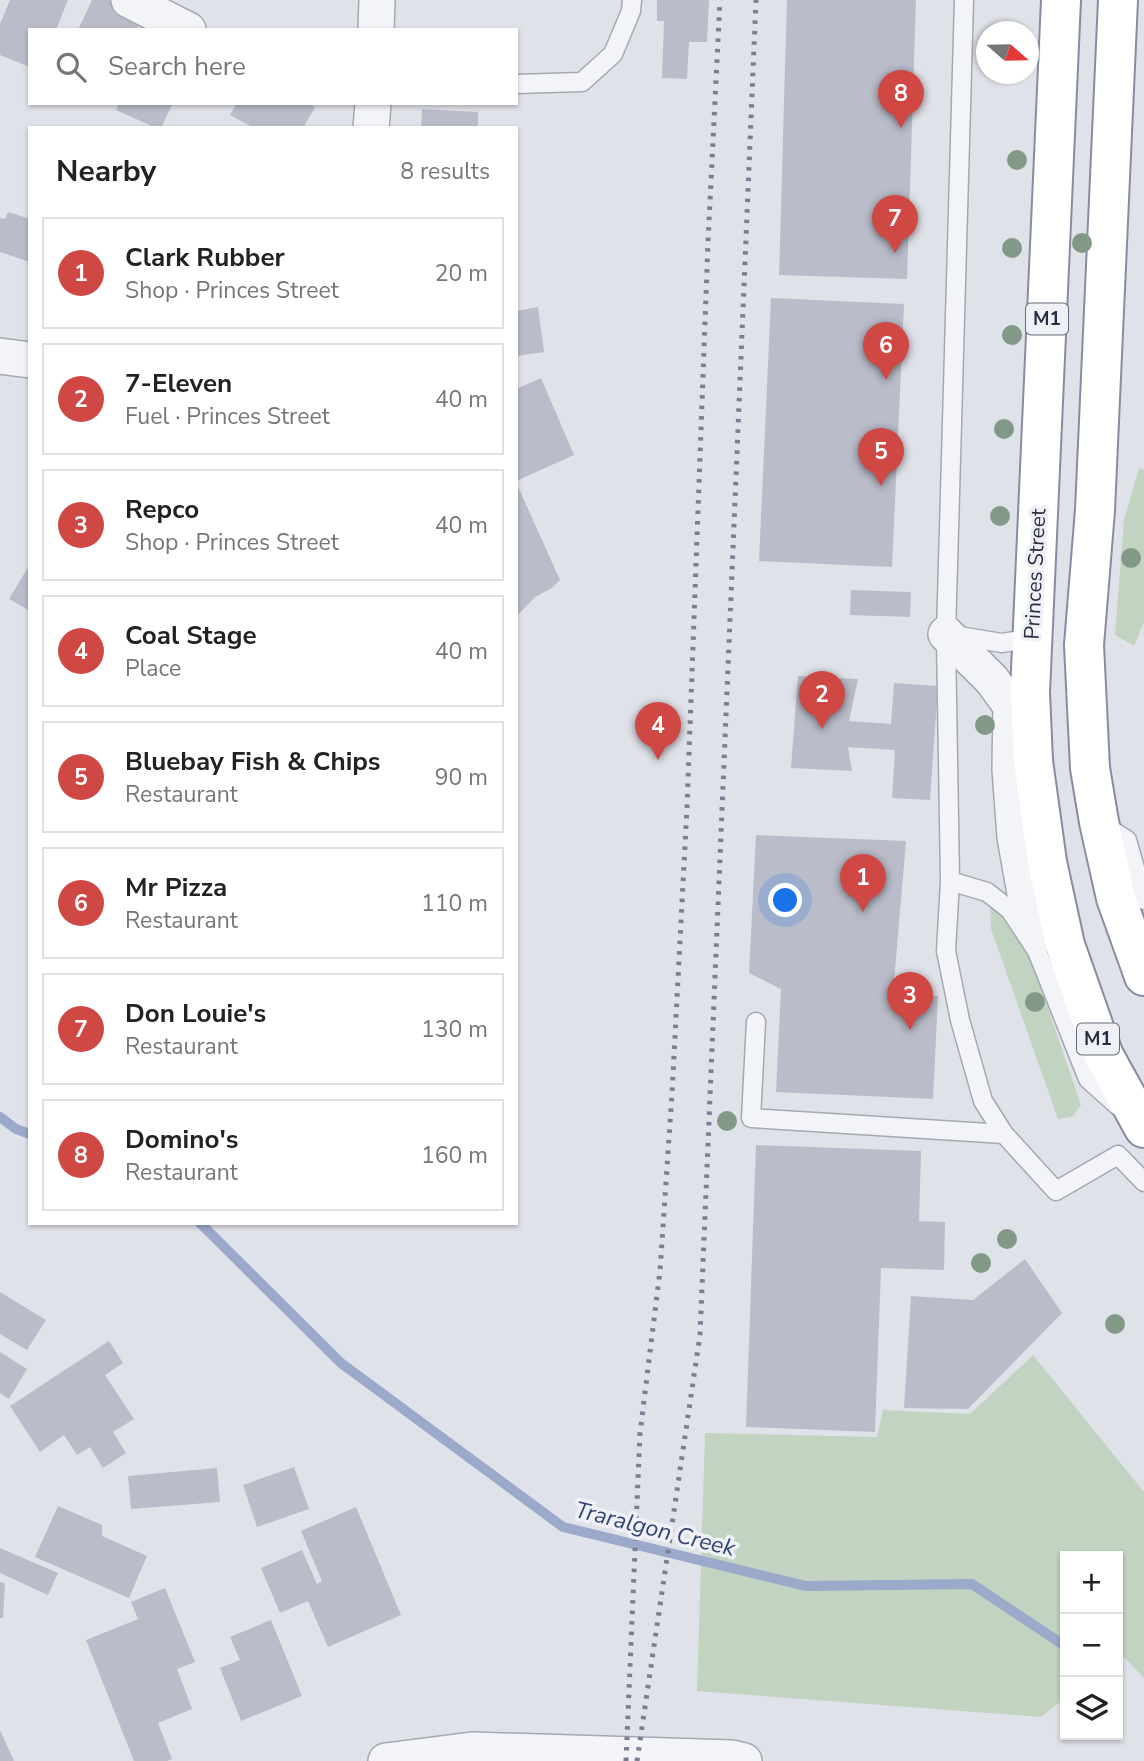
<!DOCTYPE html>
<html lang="en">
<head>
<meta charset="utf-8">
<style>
  :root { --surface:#fff; --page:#f2f2f2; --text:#222; --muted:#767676; --line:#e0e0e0; --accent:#d04844 }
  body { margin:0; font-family:"Nunito Sans",sans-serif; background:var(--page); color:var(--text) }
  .controls { position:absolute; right:21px; bottom:21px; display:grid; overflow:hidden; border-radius:0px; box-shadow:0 2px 5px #0004 }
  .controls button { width:63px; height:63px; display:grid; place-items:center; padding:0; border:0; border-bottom:2px solid var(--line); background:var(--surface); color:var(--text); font:35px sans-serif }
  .compass { position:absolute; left:976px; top:21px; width:63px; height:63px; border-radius:50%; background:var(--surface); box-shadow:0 2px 5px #0004; rotate:110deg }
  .you { position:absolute; left:786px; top:901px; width:24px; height:24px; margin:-18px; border:5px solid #fff; border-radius:50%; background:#1a73e8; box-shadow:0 0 0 10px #1a73e833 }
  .badge { display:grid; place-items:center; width:46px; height:46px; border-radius:50%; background:var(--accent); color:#fff; font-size:23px; font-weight:700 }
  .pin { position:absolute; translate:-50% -58px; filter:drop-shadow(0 2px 4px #0008) }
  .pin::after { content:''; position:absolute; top:37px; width:24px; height:21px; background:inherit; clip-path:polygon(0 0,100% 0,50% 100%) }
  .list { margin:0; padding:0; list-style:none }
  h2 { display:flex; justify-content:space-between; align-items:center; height:91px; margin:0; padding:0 28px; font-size:30px }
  h2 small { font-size:23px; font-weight:400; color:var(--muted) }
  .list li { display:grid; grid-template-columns:46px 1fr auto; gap:21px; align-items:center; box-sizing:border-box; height:112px; margin:0 14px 14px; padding:0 14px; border:2px solid var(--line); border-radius:0px }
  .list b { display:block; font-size:26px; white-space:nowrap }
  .list p { margin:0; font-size:23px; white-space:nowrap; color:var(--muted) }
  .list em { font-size:23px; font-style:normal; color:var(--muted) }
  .icon { flex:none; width:38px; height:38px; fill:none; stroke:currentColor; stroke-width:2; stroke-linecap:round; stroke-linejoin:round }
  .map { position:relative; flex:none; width:1144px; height:1761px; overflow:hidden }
  .search { position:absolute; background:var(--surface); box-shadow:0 2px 5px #0004; left:28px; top:28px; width:490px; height:77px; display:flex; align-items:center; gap:18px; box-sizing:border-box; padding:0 24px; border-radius:0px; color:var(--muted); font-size:26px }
  .panel { position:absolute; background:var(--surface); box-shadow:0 2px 5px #0004; left:28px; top:126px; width:490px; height:1099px; border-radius:0px }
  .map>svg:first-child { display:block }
  .green { fill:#c2d3c1 }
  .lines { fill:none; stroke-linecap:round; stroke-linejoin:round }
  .stream { stroke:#9ba9ca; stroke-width:10 }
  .building { fill:#babdc9 }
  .service-casing { stroke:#a5a8b3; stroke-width:21 }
  .minor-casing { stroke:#a5a8b3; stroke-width:38 }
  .trunk-casing { stroke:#878da0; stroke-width:42 }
  .service { stroke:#f3f4f8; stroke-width:18 }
  .minor { stroke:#f3f4f8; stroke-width:35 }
  .trunk { stroke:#fff; stroke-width:38 }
  .rail { stroke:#797e93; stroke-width:5; stroke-dasharray:3.5 7; stroke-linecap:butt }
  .tree { fill:#829987 }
  .labels { text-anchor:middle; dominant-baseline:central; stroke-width:7; stroke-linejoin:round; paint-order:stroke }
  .shield { fill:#f0f1f7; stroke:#656878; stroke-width:2 }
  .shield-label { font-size:19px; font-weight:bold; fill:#292d41 }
  .street-label { font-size:21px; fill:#292d41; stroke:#f0f1f7 }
  .water-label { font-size:23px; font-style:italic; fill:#324475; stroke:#f0f1f7 }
</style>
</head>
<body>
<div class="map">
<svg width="1144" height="1761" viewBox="0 0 1144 1761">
  <rect width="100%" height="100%" fill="#e0e2e9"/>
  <path class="green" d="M 1139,468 L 1144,470 L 1144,622 L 1134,646 L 1115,635 L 1124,520 Z
    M 990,897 L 1023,935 L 1081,1105 L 1072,1117 L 1058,1119 L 991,929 Z
    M 1033,1355 L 1144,1492 L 1144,1678 L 1118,1651 L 1118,1556 L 1065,1556 L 1065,1698 L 1041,1717 L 697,1691 L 705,1433 L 877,1437 L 883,1410 L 970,1414 Z"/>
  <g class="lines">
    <path class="stream" d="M 0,1117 L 16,1129 L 30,1134
      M 200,1223 L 341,1363 L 563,1527 L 806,1586 L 972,1584 L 1065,1646"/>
  </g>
  <path class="building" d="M 10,0 L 68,0 L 56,30 L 30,30 L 30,67 L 0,55 L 0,24 Z
    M 92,0 L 109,0 L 143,16 L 136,30 L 78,30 Z
    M 657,0 L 709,0 L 707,42 L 689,42 L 687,79 L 662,78 L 664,21 L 657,21 Z
    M 787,0 L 916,0 L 907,279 L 779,275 Z
    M 119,103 L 173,103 L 161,128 L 156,128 L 116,110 Z
    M 237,103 L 308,103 L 315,107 L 303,128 L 254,128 L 230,115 Z
    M 422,109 L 478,112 L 478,128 L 421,128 Z
    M 8,212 L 30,219 L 30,262 L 0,252 L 0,218 L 5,219 Z
    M 771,298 L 904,304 L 892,567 L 759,561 Z
    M 538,307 L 544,352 L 516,356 L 516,311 Z
    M 541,378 L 574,455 L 516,481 L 516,389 Z
    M 516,482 L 560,580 L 552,588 L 535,597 L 516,617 Z
    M 30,564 L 30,611 L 9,599 Z
    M 851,590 L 911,592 L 910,617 L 850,615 Z
    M 798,676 L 858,679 L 849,721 L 891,724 L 894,683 L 938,686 L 930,800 L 892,798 L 895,750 L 848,747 L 852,771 L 791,768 Z
    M 756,835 L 906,841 L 893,994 L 938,996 L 933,1099 L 776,1092 L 781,989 L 749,973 Z
    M 756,1145 L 921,1151 L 919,1221 L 945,1222 L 944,1270 L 881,1268 L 875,1432 L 746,1427 Z
    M 1025,1259 L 1062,1313 L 968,1409 L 904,1408 L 911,1296 L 973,1300 Z
    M 0,1292 L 46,1320 L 27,1350 L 0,1334 Z
    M 109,1341 L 123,1363 L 105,1375 L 134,1419 L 113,1432 L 126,1453 L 103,1468 L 90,1447 L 77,1455 L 64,1435 L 40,1452 L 10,1406 Z
    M 0,1352 L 27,1369 L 9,1399 L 0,1393 Z
    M 294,1467 L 309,1509 L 257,1527 L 243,1485 Z
    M 217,1468 L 220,1502 L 131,1509 L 128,1476 Z
    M 58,1506 L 102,1525 L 102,1536 L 147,1556 L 129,1598 L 35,1557 Z
    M 356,1507 L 401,1615 L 328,1647 L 308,1601 L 280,1613 L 261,1568 L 302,1550 L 317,1584 L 322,1581 L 301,1531 Z
    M 0,1548 L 58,1573 L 48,1595 L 0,1573 Z
    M 0,1582 L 5,1583 L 3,1618 L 0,1618 Z
    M 165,1588 L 195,1662 L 177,1669 L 192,1709 L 158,1723 L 172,1759 L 167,1761 L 134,1761 L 86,1640 L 138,1619 L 131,1602 Z
    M 271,1620 L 302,1696 L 241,1721 L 220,1668 L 240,1660 L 230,1637 Z
    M 0,1730 L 14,1761 L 0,1761 Z"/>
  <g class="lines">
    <g class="service-casing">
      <path id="service" d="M 964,0 L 946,634 L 1002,643 L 1032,638
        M 516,84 L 582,82 L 613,54 L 631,11 L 632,0
        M 946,638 L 950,881 L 946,951 L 960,1020 L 983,1101 L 1004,1134 L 1056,1191 L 1118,1155 L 1144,1182
        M 1102,824 L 1127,840 L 1144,900
        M 950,881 L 987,892 L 1010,910 L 1037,951 L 1088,1079 L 1118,1106
        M 756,1022 L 751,1118 L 1004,1134"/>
    </g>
    <g class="minor-casing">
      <path id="minor" d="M 129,0 L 188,30
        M 376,30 L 377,0
        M 371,128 L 373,103
        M 0,356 L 30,360
        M 946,634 L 992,680 L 1011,706 L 1010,769 L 1015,837 L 1026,899 L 1065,945
        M 386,1761 L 472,1750 L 732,1758 L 744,1761"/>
    </g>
    <g class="trunk-casing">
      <path id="trunk" d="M 1061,0 L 1030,692 L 1033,761 L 1047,862 L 1065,945 L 1104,1056 L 1144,1128
        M 1118,0 L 1095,510 L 1084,645 L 1090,768 L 1099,822 L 1116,898 L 1144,976"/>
    </g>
    <use href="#service" class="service"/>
    <use href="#minor" class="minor"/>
    <use href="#trunk" class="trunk"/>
    <path class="rail" d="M 626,1761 L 640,1433 L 660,1271 L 672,1094 L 687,807 L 708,242 L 720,0
      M 637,1761 L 700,1335 L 756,0"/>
  </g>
  <g class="tree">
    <circle cx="1017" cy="160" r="10"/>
    <circle cx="1082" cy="243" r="10"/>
    <circle cx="1012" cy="248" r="10"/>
    <circle cx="1012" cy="335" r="10"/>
    <circle cx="1004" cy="429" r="10"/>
    <circle cx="1000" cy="516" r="10"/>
    <circle cx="1131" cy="558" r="10"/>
    <circle cx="985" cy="725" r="10"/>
    <circle cx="1035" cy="1002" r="10"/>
    <circle cx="727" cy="1121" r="10"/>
    <circle cx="1007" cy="1239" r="10"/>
    <circle cx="981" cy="1263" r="10"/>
    <circle cx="1115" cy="1324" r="10"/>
  </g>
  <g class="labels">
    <g class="shield">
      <rect x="1026" y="303.5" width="42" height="31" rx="5"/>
      <rect x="1077" y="1023.5" width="42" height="31" rx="5"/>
    </g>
    <g class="shield-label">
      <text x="1047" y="319">M1</text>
      <text x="1098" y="1039">M1</text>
    </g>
    <g class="street-label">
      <text transform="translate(1035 574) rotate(-87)">Princes Street</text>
    </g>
    <g class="water-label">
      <text transform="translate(655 1529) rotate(14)">Traralgon Creek</text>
    </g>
  </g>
</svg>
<div class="controls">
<button>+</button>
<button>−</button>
<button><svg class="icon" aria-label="layers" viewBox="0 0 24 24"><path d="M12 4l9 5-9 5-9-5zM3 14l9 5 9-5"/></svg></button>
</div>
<svg class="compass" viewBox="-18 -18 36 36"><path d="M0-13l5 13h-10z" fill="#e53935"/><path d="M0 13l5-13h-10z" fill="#767676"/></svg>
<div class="you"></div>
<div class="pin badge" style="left:863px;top:912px">1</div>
<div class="pin badge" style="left:822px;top:729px">2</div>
<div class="pin badge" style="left:910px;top:1030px">3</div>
<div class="pin badge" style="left:658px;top:760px">4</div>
<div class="pin badge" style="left:881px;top:486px">5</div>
<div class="pin badge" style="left:886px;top:380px">6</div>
<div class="pin badge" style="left:895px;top:253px">7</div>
<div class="pin badge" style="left:901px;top:128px">8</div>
<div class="search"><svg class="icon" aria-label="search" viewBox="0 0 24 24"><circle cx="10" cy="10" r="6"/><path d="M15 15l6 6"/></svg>Search here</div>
<section class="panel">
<h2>Nearby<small>8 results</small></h2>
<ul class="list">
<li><span class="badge">1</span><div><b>Clark Rubber</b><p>Shop · Princes Street</p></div><em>20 m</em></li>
<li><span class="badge">2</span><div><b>7-Eleven</b><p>Fuel · Princes Street</p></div><em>40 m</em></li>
<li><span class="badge">3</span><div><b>Repco</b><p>Shop · Princes Street</p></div><em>40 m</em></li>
<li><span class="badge">4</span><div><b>Coal Stage</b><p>Place</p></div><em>40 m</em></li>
<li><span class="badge">5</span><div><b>Bluebay Fish &amp; Chips</b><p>Restaurant</p></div><em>90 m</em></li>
<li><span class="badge">6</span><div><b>Mr Pizza</b><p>Restaurant</p></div><em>110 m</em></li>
<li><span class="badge">7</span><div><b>Don Louie's</b><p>Restaurant</p></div><em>130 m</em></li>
<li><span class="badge">8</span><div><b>Domino's</b><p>Restaurant</p></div><em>160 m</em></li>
</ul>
</section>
</div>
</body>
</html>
